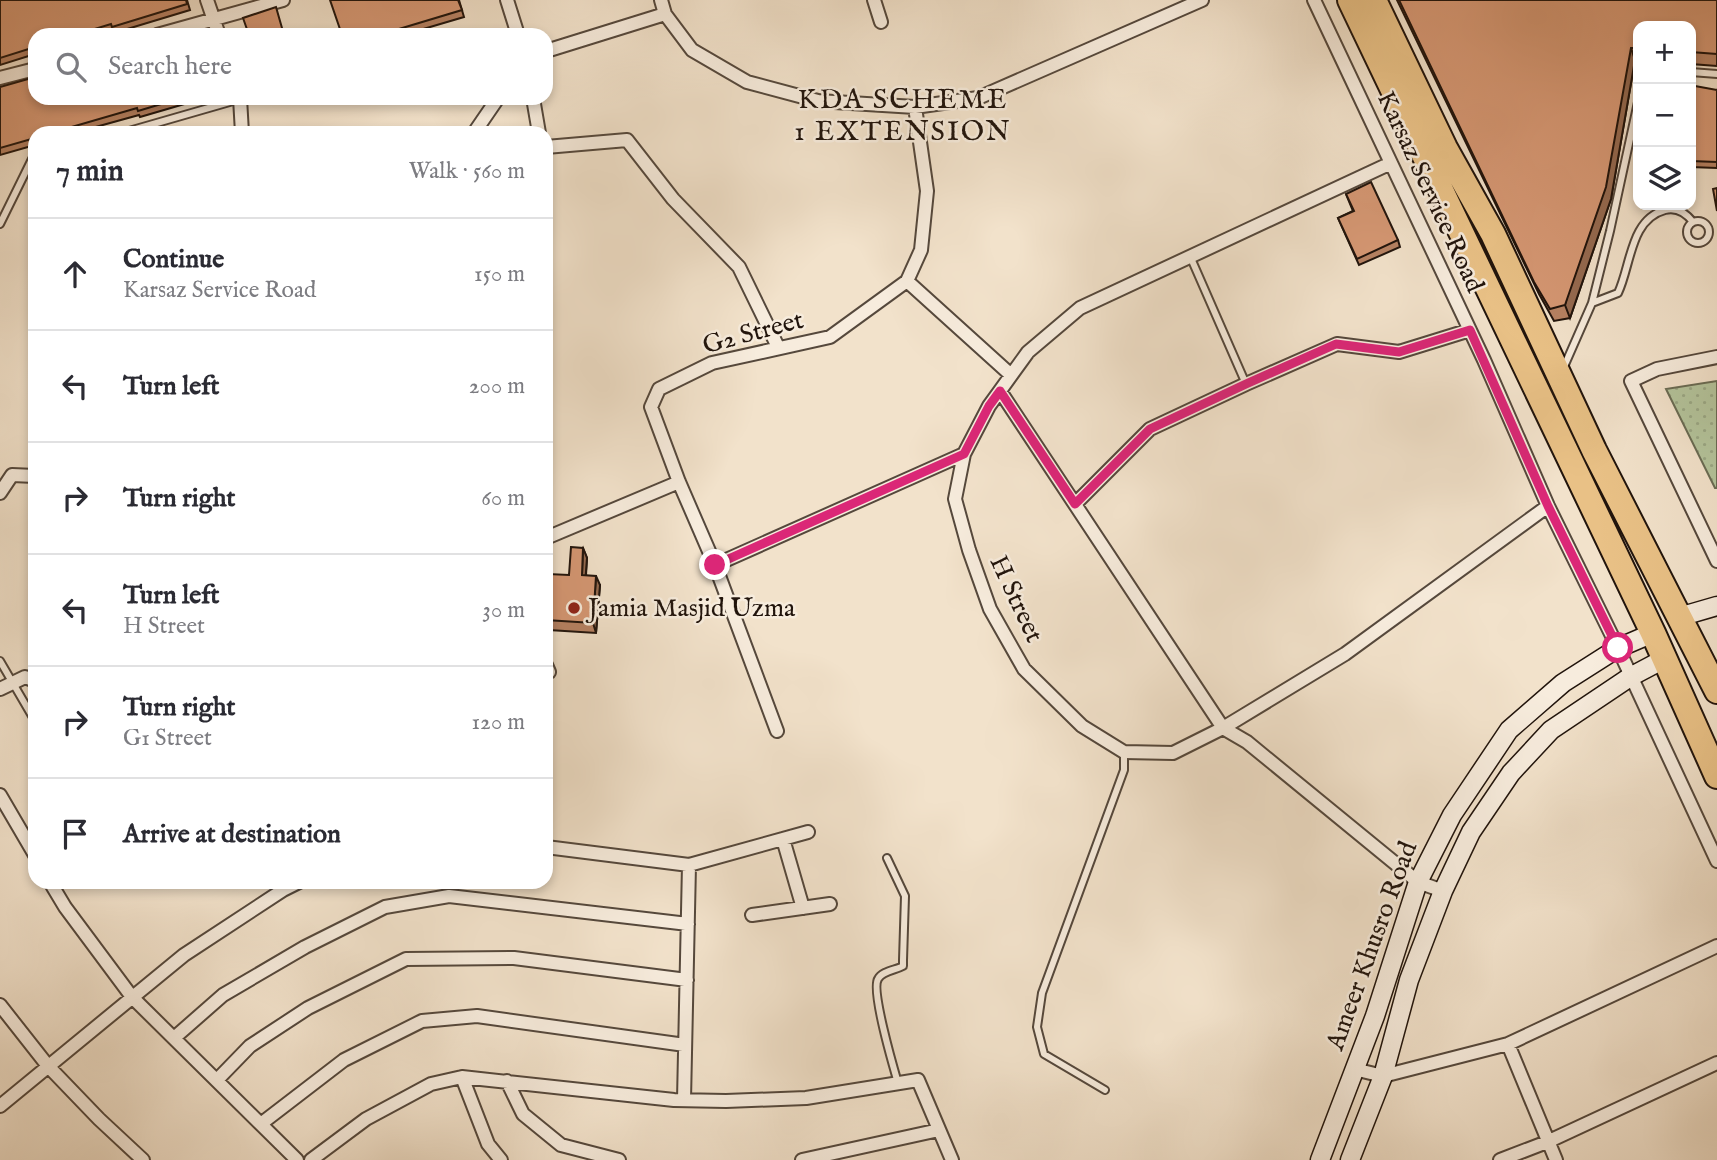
<!DOCTYPE html>
<html lang="en">
<head>
<meta charset="utf-8">
<style>
  :root { --surface:#fff; --page:#f7f7f7; --text:#2b2b33; --muted:#7c7c81; --line:#e1e1e2 }
  body { margin:0; font-family:"IM FELL English",serif; background:var(--page); color:var(--text) }
  .controls { position:absolute; right:21px; top:21px; display:grid; overflow:hidden; border-radius:14px; box-shadow:0 4px 10px #0003 }
  .controls button { width:63px; height:63px; display:grid; place-items:center; padding:0; border:0; border-bottom:2px solid var(--line); background:var(--surface); color:var(--text); font:35px sans-serif }
  .stop { position:absolute; width:21px; height:21px; margin:-16px; border:5px solid #db2777; border-radius:50%; background:#fff }
  .stop.end { background:#db2777; border-color:#fff; box-shadow:0 2px 7px #0008 }
  .list { margin:0; padding:0; list-style:none }
  h2 { display:flex; justify-content:space-between; align-items:center; height:91px; margin:0; padding:0 28px; font-size:30px }
  h2 small { font-size:23px; font-weight:400; color:var(--muted) }
  .list li { display:grid; grid-template-columns:46px 1fr auto; gap:21px; align-items:center; box-sizing:border-box; height:112px; padding:0 28px; border-top:2px solid var(--line) }
  .list b { display:block; font-size:26px; white-space:nowrap }
  .list p { margin:0; font-size:23px; white-space:nowrap; color:var(--muted) }
  .list em { font-size:23px; font-style:normal; color:var(--muted) }
  .icon { flex:none; width:38px; height:38px; fill:none; stroke:currentColor; stroke-width:2; stroke-linecap:round; stroke-linejoin:round }
  .map { position:relative; flex:none; width:1717px; height:1160px; overflow:hidden }
  .search { position:absolute; background:var(--surface); box-shadow:0 4px 10px #0003; left:28px; top:28px; width:525px; height:77px; display:flex; align-items:center; gap:18px; box-sizing:border-box; padding:0 24px; border-radius:21px; color:var(--muted); font-size:26px }
  .panel { position:absolute; background:var(--surface); box-shadow:0 4px 10px #0003; left:28px; top:126px; width:525px; height:763px; border-radius:21px }
  .map>svg:first-child { display:block }
  .green { fill:url(#green-dots); stroke:#6a6c54; stroke-width:2 }
  .lines { fill:none; stroke-linecap:round; stroke-linejoin:round }
  .lane-casing { stroke:#55483c; stroke-width:10 }
  .street-casing { stroke:#55483c; stroke-width:16 }
  .secondary-casing { stroke:#21140c; stroke-width:21 }
  .highway-casing { stroke:#21140c; stroke-width:28 }
  .lane { stroke:#f7ecdd; stroke-width:6 }
  .street { stroke:#f7ecdd; stroke-width:12 }
  .secondary { stroke:#f7ecdd; stroke-width:18 }
  .highway { stroke:#e9c186; stroke-width:24 }
  .wall { fill:#b78263; stroke:#21140c; stroke-width:2 }
  .shaded-wall { fill:#956a50; stroke:#21140c; stroke-width:2 }
  .building { fill:#d59773; stroke:#21140c; stroke-width:2 }
  .route { stroke:#db2777; stroke-width:9 }
  .poi-dot { fill:#8f2418; stroke:#f7ecdd; stroke-width:2.5 }
  .labels { text-anchor:middle; dominant-baseline:central; stroke-width:5; stroke-linejoin:round; paint-order:stroke }
  .street-label { font-size:26px; fill:#21140c; stroke:#f7ecdd }
  .poi-label { font-size:26px; fill:#21140c; stroke:#f7ecdd; text-anchor:start }
  .neighbourhood-label { font-size:28px; letter-spacing:2px; fill:#21140c; stroke:#f7ecdd }
</style>
</head>
<body>
<div class="map">
<svg width="1717" height="1160" viewBox="0 0 1717 1160">
  <defs>
    <pattern id="green-dots" width="8" height="8" patternUnits="userSpaceOnUse" patternTransform="scale(1.75)"><rect width="8" height="8" fill="#b4c49c"/><path d="M2 2h.1M6 6h.1" fill="none" stroke="#9aa885" stroke-width="1.8" stroke-linecap="round"/></pattern>
  </defs>
  <rect width="100%" height="100%" fill="#f2e2cb"/>
  <filter id="stains"><feTurbulence type="fractalNoise" baseFrequency=".00286" numOctaves="4"/><feColorMatrix values="0 0 0 0 .2 0 0 0 0 .09 0 0 0 0 .02 0 0 0 .5 -.17"/></filter>
  <radialGradient id="worn" r=".72"><stop offset=".6" stop-color="#630" stop-opacity="0"/><stop offset="1" stop-color="#630" stop-opacity=".3"/></radialGradient>
  <path class="green" d="M 1717,381 L 1717,488 L 1715,488 L 1666,389 Z"/>
  <g class="lines">
    <g class="lane-casing">
      <path id="lane" d="M 1691,72 L 1717,74
        M 122,133 L 240,99
        M1687 232a11 11 0 1 1 22 0a11 11 0 1 1-22 0Z
        M 0,224 L 32,159 L 35,158
        M 1190,256 L 1246,384
        M 1592,303 L 1618,293 C 1631,266 1630,219 1665,210 C 1677,207 1686,213 1693,222
        M 1563,369 L 1592,303 L 1610,231 L 1638,102
        M 0,661 L 35,721
        M 887,858 L 905,896 L 903,960 L 903,966 C 896,970 882,971 878,979 C 871,990 893,1066 898,1083
        M 1105,1090 L 1044,1054 L 1037,1027 L 1042,993 L 1124,770 L 1124,752"/>
    </g>
    <g class="street-casing">
      <path id="street" d="M 207,0 L 219,35
        M 507,0 L 518,35
        M 661,0 L 665,14 L 692,50 L 747,82 L 818,101 L 915,107 L 978,98 L 1202,0
        M 874,0 L 881,22
        M 1314,0 L 1484,360 L 1548,506 L 1618,648 L 1717,861
        M 157,35 L 283,0
        M 546,51 L 665,14
        M 0,78 L 35,69
        M 240,98 L 242,133
        M 533,98 L 539,133
        M 474,133 L 498,98
        M 546,147 L 627,140 L 673,199 L 739,267 L 778,347
        M 1391,163 L 1080,308 L 1028,352 L 989,406 L 964,454 L 955,499 L 969,550 L 990,609 L 1024,669 L 1082,726 L 1124,752 L 1173,753 L 1223,728 L 1345,654 L 1548,506
        M 907,281 L 1011,375
        M 1717,357 L 1657,369 L 1631,381 L 1717,561
        M 1000,391 L 1223,728 L 1247,742 L 1418,882 L 1443,891
        M 0,493 L 12,475 L 35,476
        M 1075,504 L 1150,429 L 1246,384 L 1337,344 L 1399,352 L 1470,330
        M 546,538 L 679,482
        M 715,565 L 964,454
        M 546,665 L 549,672
        M 0,689 L 25,677 L 35,681
        M 777,731 L 715,565 L 679,482 L 651,407 L 659,389 L 712,363 L 830,337 L 907,281 L 921,250 L 927,191 L 915,107
        M 0,795 L 35,855
        M 783,839 L 803,908
        M 546,847 L 689,865 L 808,832
        M 50,882 L 65,907 L 132,997 L 297,1160
        M 752,915 L 830,904
        M 0,1005 L 48,1066 L 99,1119 L 143,1160
        M 174,1038 L 223,995 L 305,947 L 385,907 L 449,896 L 688,924
        M 1508,1044 L 1556,1160
        M 1354,1069 L 1383,1076 L 1508,1044 L 1717,946
        M 462,1077 L 488,1144 L 501,1160
        M 217,1080 L 250,1046 L 308,1008 L 406,959 L 514,958 L 687,980
        M 507,1081 L 523,1114 L 561,1145 L 619,1160
        M 684,1100 L 689,865
        M 0,1106 L 184,955 L 283,890 L 299,882
        M 262,1123 L 344,1060 L 422,1021 L 477,1016 L 685,1045
        M 311,1160 L 366,1119 L 431,1084 L 462,1077 L 674,1100 L 726,1101 L 806,1098 L 918,1080 L 952,1160
        M 802,1160 L 939,1130
        M 1500,1160 L 1547,1142 L 1717,1063"/>
    </g>
    <g class="secondary-casing">
      <path id="secondary" d="M 1679,617 L 1717,606
        M 1320,1160 L 1375,1016 L 1418,882 L 1452,815 L 1509,730 L 1563,683 L 1618,648 L 1653,633
        M 1350,1160 L 1383,1076 L 1409,980 L 1443,891 L 1471,832 L 1511,773 L 1551,730 L 1630,677 L 1664,659"/>
    </g>
    <g class="highway-casing">
      <path id="highway" d="M 1350,0 L 1653,633 L 1717,776
        M 1374,0 L 1445,148 L 1493,234 L 1594,450 L 1717,691"/>
    </g>
    <use href="#lane" class="lane"/>
    <use href="#street" class="street"/>
    <use href="#secondary" class="secondary"/>
    <use href="#highway" class="highway"/>
  </g>
  <path class="wall" d="M 0,0 L 187,0 L 190,10 L 114,33 L 113,30 L 98,35 L 35,35 L 35,54 L 0,65 Z
    M 459,0 L 464,17 L 403,35 L 342,35 Z
    M 1397,0 L 1717,0 L 1717,66 L 1691,64 L 1691,26 L 1638,26 L 1638,60 L 1635,60 L 1611,199 L 1570,318 L 1554,321 L 1539,294 Z
    M 0,87 L 35,98 L 205,98 L 140,117 L 139,115 L 74,133 L 35,133 L 35,145 L 0,155 Z
    M 1717,90 L 1717,168 L 1691,167 L 1691,124 L 1693,124 Z
    M 1346,194 L 1398,240 L 1400,247 L 1359,265 L 1338,218 L 1353,211 Z
    M 583,548 L 587,558 L 586,575 L 600,585 L 596,633 L 549,630 L 546,622 L 546,608 L 569,575 Z"/>
  <path class="shaded-wall" d="M 1631,48 L 1635,60 L 1611,199 L 1570,318 L 1565,305 Z
    M 583,548 L 587,558 L 585,584 L 582,575 Z
    M 596,576 L 600,585 L 596,633 L 593,623 Z"/>
  <path class="building" d="M 0,0 L 186,0 L 187,4 L 112,27 L 111,24 L 75,35 L 35,35 L 35,47 L 0,58 Z
    M 330,0 L 458,0 L 462,10 L 379,35 L 342,35 Z
    M 1399,0 L 1717,0 L 1717,54 L 1691,52 L 1691,26 L 1638,26 L 1638,48 L 1631,48 L 1606,187 L 1565,305 L 1550,309 L 1534,282 Z
    M 276,7 L 284,35 L 249,35 L 243,18 Z
    M 35,77 L 35,98 L 181,98 L 138,111 L 137,108 L 51,133 L 35,133 L 35,138 L 0,148 L 0,87 Z
    M 1695,86 L 1717,90 L 1717,162 L 1691,161 L 1691,124 L 1693,124 Z
    M 1371,182 L 1398,240 L 1357,259 L 1338,218 L 1354,211 L 1346,194 Z
    M 1717,188 L 1717,211 L 1713,189 Z
    M 571,547 L 583,548 L 582,575 L 596,576 L 593,623 L 546,620 L 548,574 L 569,575 Z"/>
  <g class="lines">
    <path class="route" d="M 715,565 L 964,454 L 989,406 L 1000,391 L 1075,504 L 1150,429 L 1246,384 L 1336,344 L 1399,352 L 1470,330 L 1548,506 L 1618,648"/>
  </g>
  <circle class="poi-dot" cx="574" cy="608" r="7"/>
  <g class="labels">
    <g class="street-label">
      <text transform="translate(1430 192) rotate(65)">Karsaz Service Road</text>
      <text transform="translate(753 333) rotate(-15)">G2 Street</text>
      <text transform="translate(1016 599) rotate(65)">H Street</text>
      <text transform="translate(1372 946) rotate(-70)">Ameer Khusro Road</text>
    </g>
    <g class="poi-label">
      <text x="588" y="608">Jamia Masjid Uzma</text>
    </g>
    <g class="neighbourhood-label">
      <text x="903" y="100">KDA SCHEME<tspan x="903" dy="32">1 EXTENSION</tspan></text>
    </g>
  </g>
  <rect width="100%" height="100%" filter="url(#stains)"/>
  <rect width="100%" height="100%" fill="url(#worn)"/>
</svg>
<div class="controls">
<button>+</button>
<button>−</button>
<button><svg class="icon" aria-label="layers" viewBox="0 0 24 24"><path d="M12 4l9 5-9 5-9-5zM3 14l9 5 9-5"/></svg></button>
</div>
<div class="stop" style="left:1618px;top:648px"></div>
<div class="stop end" style="left:715px;top:565px"></div>
<div class="search"><svg class="icon" aria-label="search" viewBox="0 0 24 24"><circle cx="10" cy="10" r="6"/><path d="M15 15l6 6"/></svg>Search here</div>
<section class="panel">
<h2>7 min<small>Walk · 560 m</small></h2>
<ul class="list">
<li><svg class="icon" aria-label="ahead" viewBox="0 0 24 24"><path d="M12 20V5M6 11l6-6 6 6"/></svg><div><b>Continue</b><p>Karsaz Service Road</p></div><em>150 m</em></li>
<li><svg class="icon" aria-label="left" viewBox="0 0 24 24"><path d="M17 20v-9H6M10 6l-5 5 5 5"/></svg><div><b>Turn left</b></div><em>200 m</em></li>
<li><svg class="icon" aria-label="right" viewBox="0 0 24 24"><path d="M7 20v-9h11M14 6l5 5-5 5"/></svg><div><b>Turn right</b></div><em>60 m</em></li>
<li><svg class="icon" aria-label="left" viewBox="0 0 24 24"><path d="M17 20v-9H6M10 6l-5 5 5 5"/></svg><div><b>Turn left</b><p>H Street</p></div><em>30 m</em></li>
<li><svg class="icon" aria-label="right" viewBox="0 0 24 24"><path d="M7 20v-9h11M14 6l5 5-5 5"/></svg><div><b>Turn right</b><p>G1 Street</p></div><em>120 m</em></li>
<li><svg class="icon" aria-label="arrive" viewBox="0 0 24 24"><path d="M6 21V4h12l-3 4 3 4H6"/></svg><div><b>Arrive at destination</b></div></li>
</ul>
</section>
</div>
</body>
</html>
